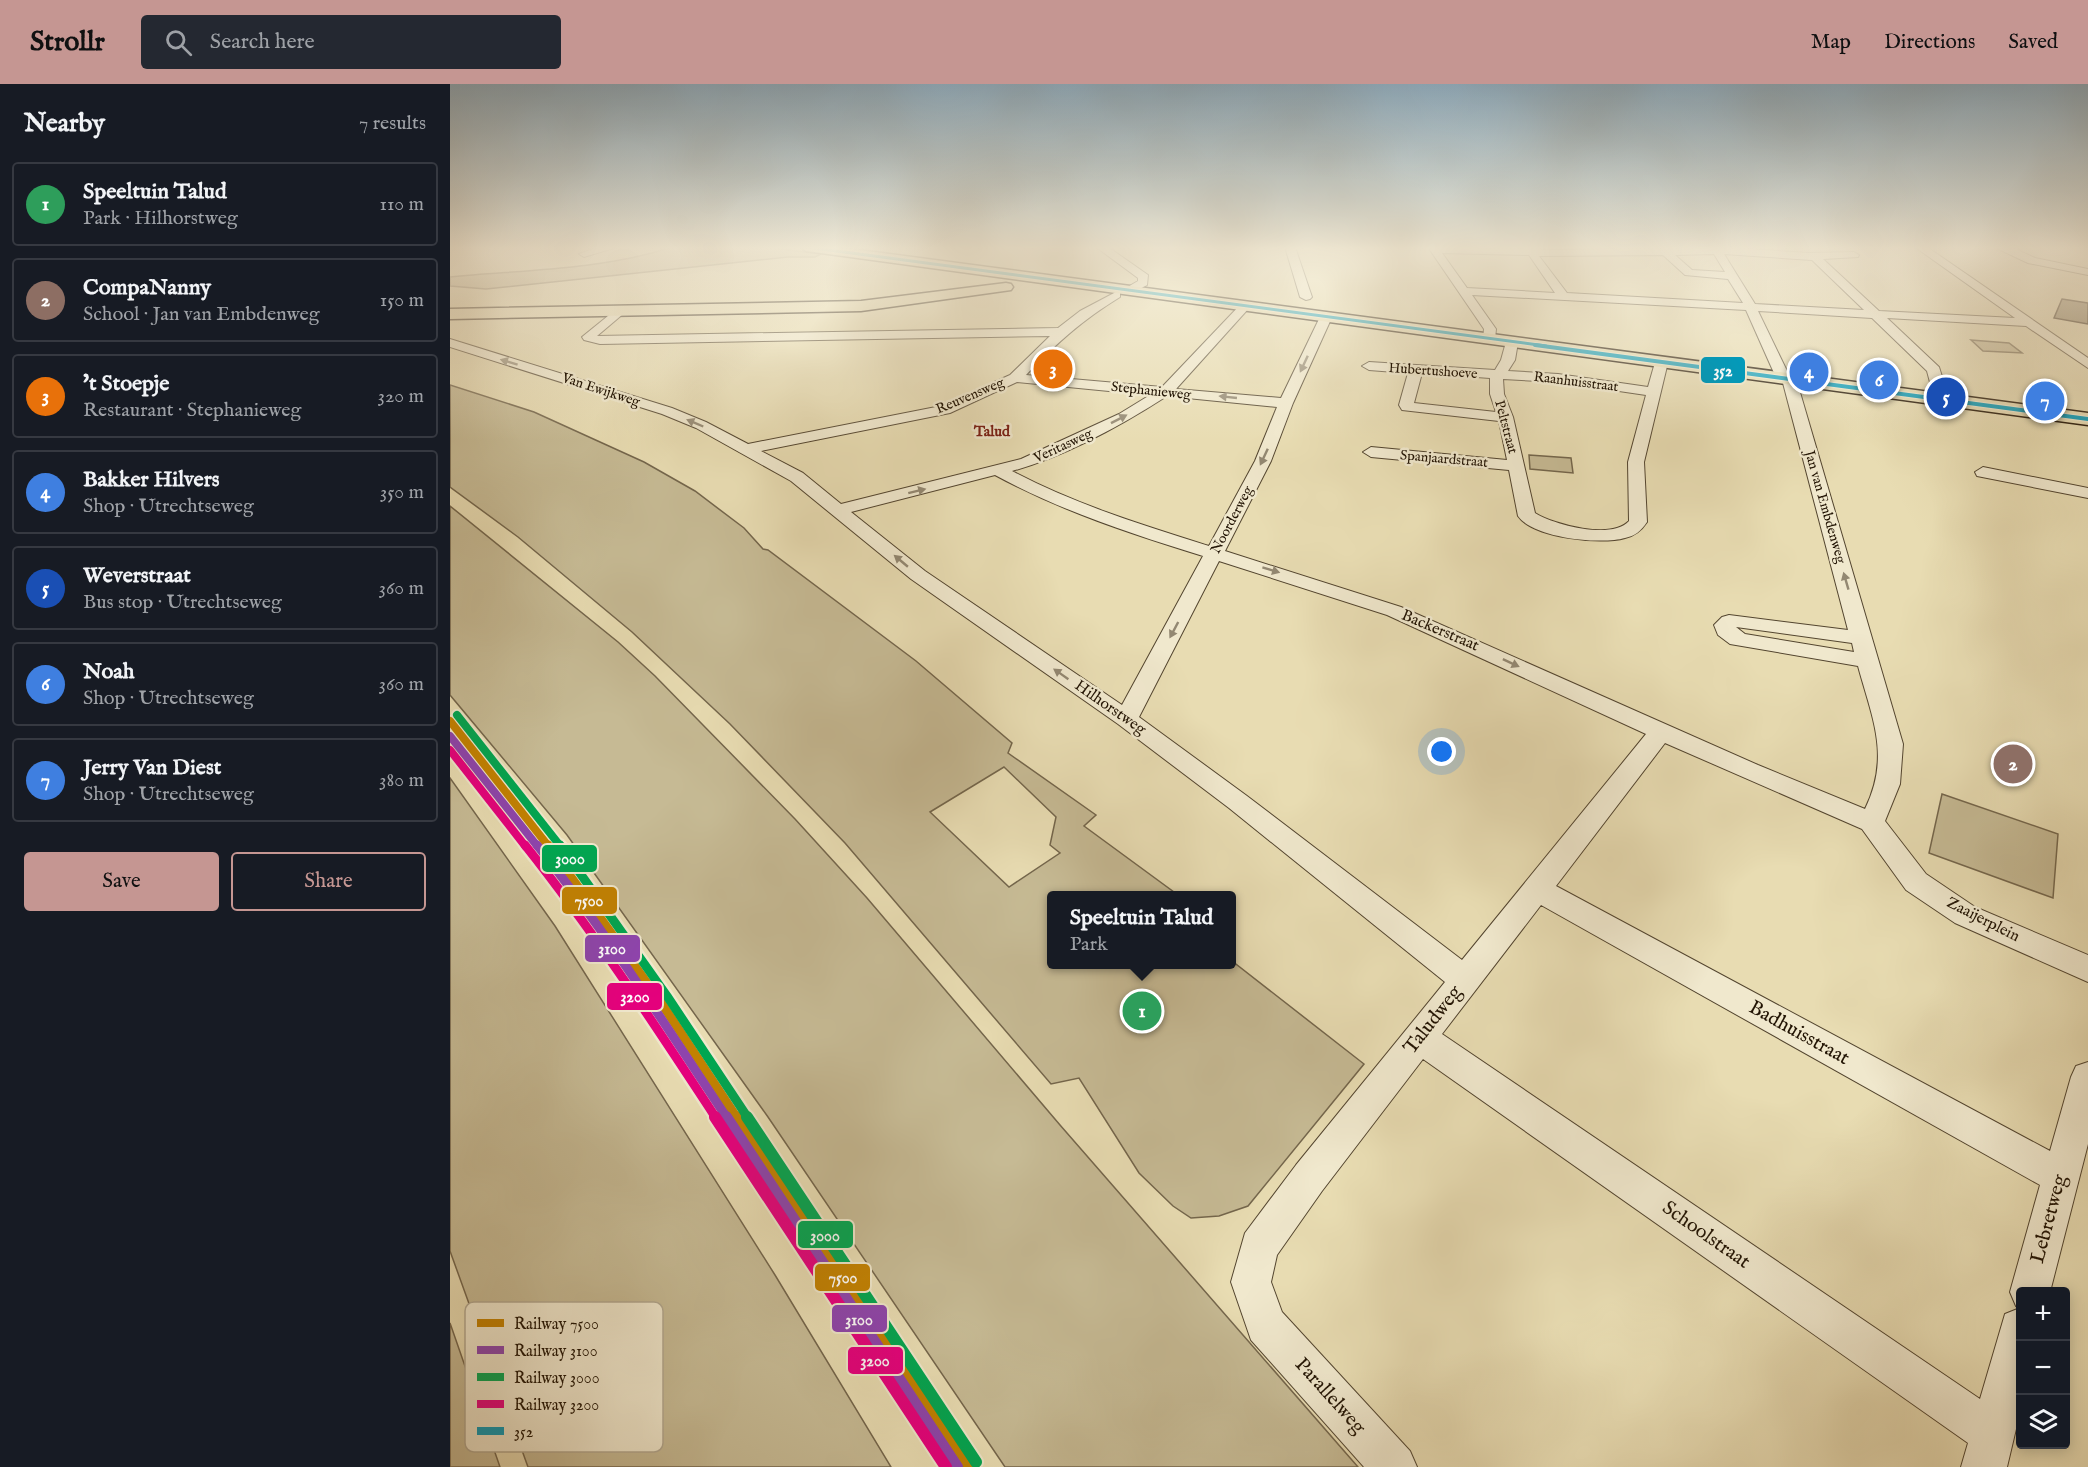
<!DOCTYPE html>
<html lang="en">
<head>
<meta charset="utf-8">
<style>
  :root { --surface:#171b24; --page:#242831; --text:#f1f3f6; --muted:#9ea1a6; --line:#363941; --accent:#c59692 }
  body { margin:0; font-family:"IM FELL English",serif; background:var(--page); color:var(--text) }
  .controls { position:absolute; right:18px; bottom:18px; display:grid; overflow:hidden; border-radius:6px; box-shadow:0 3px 15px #0003 }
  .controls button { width:54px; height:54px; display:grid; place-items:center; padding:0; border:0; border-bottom:2px solid var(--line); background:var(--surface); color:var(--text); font:30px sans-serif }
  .you { position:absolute; left:992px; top:668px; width:21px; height:21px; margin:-15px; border:4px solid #fff; border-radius:50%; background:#1a73e8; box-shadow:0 0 0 9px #1a73e833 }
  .badge { display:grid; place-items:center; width:39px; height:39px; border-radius:50%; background:var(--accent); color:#fff; font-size:20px; font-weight:700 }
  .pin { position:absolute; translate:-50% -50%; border:3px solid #fff; box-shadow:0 2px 6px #0006 }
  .popup { position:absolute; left:597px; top:807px; width:189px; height:78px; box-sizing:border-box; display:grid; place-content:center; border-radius:6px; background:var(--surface); filter:drop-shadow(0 2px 4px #0005); font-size:20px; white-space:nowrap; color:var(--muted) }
  .popup b { font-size:22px; color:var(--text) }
  .popup::after { content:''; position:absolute; left:50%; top:100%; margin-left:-12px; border:12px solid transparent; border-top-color:var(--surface) }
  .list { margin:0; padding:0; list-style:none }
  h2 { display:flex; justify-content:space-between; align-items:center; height:78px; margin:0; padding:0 24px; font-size:26px }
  h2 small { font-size:20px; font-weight:400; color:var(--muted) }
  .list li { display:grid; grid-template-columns:39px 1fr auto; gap:18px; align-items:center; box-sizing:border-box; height:84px; margin:0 12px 12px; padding:0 12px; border:2px solid var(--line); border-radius:6px }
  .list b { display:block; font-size:22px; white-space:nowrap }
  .list p { margin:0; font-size:20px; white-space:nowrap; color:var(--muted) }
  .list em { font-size:20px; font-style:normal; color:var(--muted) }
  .actions { display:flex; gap:12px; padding:18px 24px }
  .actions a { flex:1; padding:14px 0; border:2px solid var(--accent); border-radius:6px; text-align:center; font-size:21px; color:var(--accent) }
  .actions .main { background:var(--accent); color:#111 }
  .icon { flex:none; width:33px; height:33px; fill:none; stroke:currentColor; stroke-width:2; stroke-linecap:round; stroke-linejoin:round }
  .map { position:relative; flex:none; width:1638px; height:1383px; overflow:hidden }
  header { display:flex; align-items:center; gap:36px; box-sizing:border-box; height:84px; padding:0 30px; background:var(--accent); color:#111 }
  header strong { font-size:28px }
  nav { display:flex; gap:33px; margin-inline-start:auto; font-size:21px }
  .search { width:420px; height:54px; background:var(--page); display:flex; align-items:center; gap:15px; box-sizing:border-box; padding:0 21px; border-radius:6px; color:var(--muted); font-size:22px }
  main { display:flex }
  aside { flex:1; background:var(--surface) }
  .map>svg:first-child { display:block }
  .green { fill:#c6ba94; stroke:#74664c; stroke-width:1.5; fill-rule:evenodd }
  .building { fill:#887c5e; stroke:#211303; stroke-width:1.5 }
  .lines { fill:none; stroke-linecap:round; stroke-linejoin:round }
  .minor-casing { stroke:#53452f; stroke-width:2 }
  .major-casing { stroke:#211303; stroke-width:3 }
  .minor { fill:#f0e8cd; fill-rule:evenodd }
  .major { fill:#e8dcb2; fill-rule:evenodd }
  .bus-1-far1-casing { stroke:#f0e8cd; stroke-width:5 }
  .bus-1-casing { stroke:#f0e8cd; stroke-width:6 }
  .bus-1-far1 { stroke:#039aba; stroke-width:3 }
  .bus-1 { stroke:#039aba; stroke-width:4 }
  .rail-1-far2-casing { stroke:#f0e8cd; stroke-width:12 }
  .rail-1-far1-casing { stroke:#f0e8cd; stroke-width:14 }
  .rail-1-casing { stroke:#f0e8cd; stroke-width:16 }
  .rail-2-far2-casing { stroke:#f0e8cd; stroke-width:12 }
  .rail-2-far1-casing { stroke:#f0e8cd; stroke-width:14 }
  .rail-2-casing { stroke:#f0e8cd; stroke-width:16 }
  .rail-3-far2-casing { stroke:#f0e8cd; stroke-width:12 }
  .rail-3-far1-casing { stroke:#f0e8cd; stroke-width:14 }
  .rail-3-casing { stroke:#f0e8cd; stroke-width:16 }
  .rail-4-far2-casing { stroke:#f0e8cd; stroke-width:12 }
  .rail-4-far1-casing { stroke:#f0e8cd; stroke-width:14 }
  .rail-4-casing { stroke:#f0e8cd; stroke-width:16 }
  .rail-1-far2 { stroke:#c28101; stroke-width:8 }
  .rail-1-far1 { stroke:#c28101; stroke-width:9 }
  .rail-1 { stroke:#c28101; stroke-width:12 }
  .rail-2-far2 { stroke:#8e44ad; stroke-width:8 }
  .rail-2-far1 { stroke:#8e44ad; stroke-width:9 }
  .rail-2 { stroke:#8e44ad; stroke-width:12 }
  .rail-3-far2 { stroke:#00a651; stroke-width:8 }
  .rail-3-far1 { stroke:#00a651; stroke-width:9 }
  .rail-3 { stroke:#00a651; stroke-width:12 }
  .rail-4-far2 { stroke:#e5007d; stroke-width:8 }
  .rail-4-far1 { stroke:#e5007d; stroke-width:9 }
  .rail-4 { stroke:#e5007d; stroke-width:12 }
  .oneway { fill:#938872 }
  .labels { text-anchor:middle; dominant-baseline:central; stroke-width:5; stroke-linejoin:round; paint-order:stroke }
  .far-street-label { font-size:14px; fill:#211303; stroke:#f0e8cd }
  .far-neighbourhood-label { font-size:15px; font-weight:bold; fill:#7a1f14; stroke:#f0e8cd }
  .street-label { font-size:16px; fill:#211303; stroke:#f0e8cd }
  .near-street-label { font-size:20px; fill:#211303; stroke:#f0e8cd }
  .key { fill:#f0e8cd; stroke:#b2a890; stroke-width:1.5 }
  .key-label { font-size:16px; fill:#211303 }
  .line-badge { stroke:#f0e8cd; stroke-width:2 }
  .badge-label { font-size:16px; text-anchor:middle; font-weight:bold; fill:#fff }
</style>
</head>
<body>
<header>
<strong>Strollr</strong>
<div class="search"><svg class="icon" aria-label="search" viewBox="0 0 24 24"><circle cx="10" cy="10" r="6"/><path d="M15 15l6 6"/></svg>Search here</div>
<nav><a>Map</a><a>Directions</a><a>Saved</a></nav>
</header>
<main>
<aside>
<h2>Nearby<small>7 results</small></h2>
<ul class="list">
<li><span class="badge" style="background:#2e9e5b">1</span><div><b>Speeltuin Talud</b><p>Park · Hilhorstweg</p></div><em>110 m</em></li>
<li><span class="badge" style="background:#8d6e63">2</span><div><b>CompaNanny</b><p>School · Jan van Embdenweg</p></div><em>150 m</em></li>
<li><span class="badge" style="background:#e8710a">3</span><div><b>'t Stoepje</b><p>Restaurant · Stephanieweg</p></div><em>320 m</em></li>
<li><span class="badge" style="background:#3f7fe0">4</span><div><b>Bakker Hilvers</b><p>Shop · Utrechtseweg</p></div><em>350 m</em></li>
<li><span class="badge" style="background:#1a4fb4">5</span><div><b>Weverstraat</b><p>Bus stop · Utrechtseweg</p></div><em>360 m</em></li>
<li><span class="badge" style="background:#3f7fe0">6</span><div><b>Noah</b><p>Shop · Utrechtseweg</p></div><em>360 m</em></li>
<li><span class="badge" style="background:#3f7fe0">7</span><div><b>Jerry Van Diest</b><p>Shop · Utrechtseweg</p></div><em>380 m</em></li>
</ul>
<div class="actions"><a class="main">Save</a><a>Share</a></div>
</aside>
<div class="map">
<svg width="1638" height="1383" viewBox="0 0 1638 1383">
  <rect width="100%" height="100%" fill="#e8dcb2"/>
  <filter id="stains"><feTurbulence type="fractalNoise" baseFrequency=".00333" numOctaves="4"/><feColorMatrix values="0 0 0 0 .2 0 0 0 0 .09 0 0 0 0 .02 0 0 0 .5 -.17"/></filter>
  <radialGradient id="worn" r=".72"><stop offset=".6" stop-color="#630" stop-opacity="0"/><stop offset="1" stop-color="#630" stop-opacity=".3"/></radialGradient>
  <path class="green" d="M 212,163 L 316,163 L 371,170 L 365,173 L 338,173 L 36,205 L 0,202 L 0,193 C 72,186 147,186 216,165 Z
    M 1521,256 L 1559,259 L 1572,269 L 1533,267 Z
    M 0,301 L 84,328 L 194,378 L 245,407 L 294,444 L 313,465 L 318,466 L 466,577 L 562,659 L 558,669 L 646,731 L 634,742 L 728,811 L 602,812 L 602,880 L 782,880 L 782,877 L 914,980 L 798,1122 L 769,1132 L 741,1134 L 723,1122 L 689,1089 L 629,994 L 601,1000 L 395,759 L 280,640 L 182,548 L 68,453 L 0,403 ZM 554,683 L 606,733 L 600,761 L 610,769 L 559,803 L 480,728 Z
    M 1079,371 L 1121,374 L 1123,389 L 1080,385 Z
    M 0,422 L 168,558 L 205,592 L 345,735 L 417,814 L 610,1041 L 908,1383 L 555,1383 L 318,1033 L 117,751 L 0,611 Z
    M 0,694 L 105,842 L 325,1191 L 441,1383 L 78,1383 L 0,1167 Z
    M 1492,710 L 1608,750 L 1603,814 L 1479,769 Z
    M 0,1239 L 50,1383 L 0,1383 Z"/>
  <path class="building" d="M 1612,215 L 1638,219 L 1638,240 L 1604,234 Z"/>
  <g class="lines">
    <g class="minor-casing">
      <path id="minor" d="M 149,163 L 167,163 L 134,173 L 129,170 Z
        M 646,163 L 658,163 L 698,191 L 697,201 L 684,208 L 676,208 L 676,204 L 688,197 L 688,194 Z
        M 835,163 L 845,163 L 862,213 L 860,215 L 856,216 L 850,213 Z
        M 978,163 L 1075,165 L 1073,163 L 1083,163 L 1085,165 L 1105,166 L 1270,163 L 1359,169 L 1404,168 L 1409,171 L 1408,173 L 1373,175 L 1429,227 L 1565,234 L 1465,163 L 1477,163 L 1638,274 L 1638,284 L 1576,242 L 1437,234 L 1489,283 L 1495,302 L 1488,306 L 1481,302 L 1477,287 L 1422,234 L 1308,227 L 1337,287 L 1347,298 L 1453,660 L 1450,700 L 1435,737 L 1476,790 L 1525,823 L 1638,871 L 1638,898 L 1505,839 L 1456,806 L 1412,745 L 1215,659 L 1106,802 L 1600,1067 L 1621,993 L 1626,982 L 1638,978 L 1638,1060 L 1600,1208 L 1570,1208 L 1570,1328 L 1557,1383 L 1511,1383 L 1518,1359 L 973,975 L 872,1107 L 827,1171 L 821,1198 L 832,1228 L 960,1367 L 967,1383 L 914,1383 L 801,1256 L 781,1198 L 795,1149 L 846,1081 L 995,898 L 779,724 L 668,640 L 461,495 L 341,397 L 246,344 L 212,330 L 0,263 L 0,255 L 222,324 L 256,338 L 298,360 L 491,322 L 560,291 L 600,252 L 150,260 L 134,256 L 132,253 L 169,223 L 173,224 L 173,230 L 147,252 L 608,244 L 630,227 L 666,208 L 670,209 L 670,213 C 631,237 607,259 576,291 L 712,303 L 791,220 L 795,218 L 801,222 L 799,224 L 726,305 L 831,314 L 870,233 L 876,229 L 880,230 L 882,233 L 843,319 L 821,377 L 775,467 L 951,523 L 1308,681 L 1415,725 C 1441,672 1422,634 1408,582 L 1280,560 L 1268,551 L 1264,541 L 1272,533 L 1279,531 L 1398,546 L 1333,299 L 1324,289 L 1296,226 L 1022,211 L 1046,245 L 1045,255 L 1039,259 L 1033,255 L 1034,245 ZM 992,169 L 1079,171 L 1105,209 L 1017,204 ZM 1264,170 L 1275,188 L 1242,186 L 1225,171 ZM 1274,170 L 1362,176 L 1414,226 L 1305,220 ZM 1213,171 L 1235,191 L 1278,195 L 1293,219 L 1117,209 L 1089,172 ZM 567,298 L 700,311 L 669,330 L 571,375 L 391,420 L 353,389 L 311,367 L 500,329 ZM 717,312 L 827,323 L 805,377 L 759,462 C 692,441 624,420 562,387 C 614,373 672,341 717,312 ZM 545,391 C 611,427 682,450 753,472 L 672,621 L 475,487 L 401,428 ZM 769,477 L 937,531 L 1196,650 L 1012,876 L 797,712 L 689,633 ZM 1286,543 L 1402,559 L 1404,568 L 1295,550 ZM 1091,821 L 1590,1101 L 1560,1208 L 1566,1222 L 1570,1224 L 1555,1230 L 1530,1315 L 992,950 Z
        M 1544,163 L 1561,163 L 1585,174 L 1638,185 L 1638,191 L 1578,179 Z
        M 1062,254 L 1068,258 L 1065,276 L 1058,287 L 1108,290 L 1198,303 L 1206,275 L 1211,274 L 1218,278 L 1194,378 L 1197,438 C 1191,447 1185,452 1175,454 C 1151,461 1083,454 1068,432 L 1059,386 L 921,373 L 913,368 L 921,363 L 1057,376 L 1049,337 L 952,326 L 949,321 L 958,289 L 919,286 L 912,282 L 919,278 L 1045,286 L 1051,276 L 1056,258 ZM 972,289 L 1040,294 L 1040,310 L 1046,328 L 964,319 ZM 1053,295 L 1108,298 L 1196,311 L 1178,378 L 1179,437 C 1162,456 1104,441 1085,429 L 1063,333 L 1054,310 Z
        M 1533,383 L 1638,404 L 1638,414 L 1527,392 L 1525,388 Z"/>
    </g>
    <g class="major-casing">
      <path id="major" d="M 350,163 L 387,163 L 1638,329 L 1638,341 L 356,167 Z
        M 556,199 L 561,200 L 563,203 L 561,206 L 411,227 L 0,235 L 0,225 L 411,217 Z"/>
    </g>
    <use href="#minor" class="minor"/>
    <use href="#major" class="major"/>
    <g class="bus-1-far1-casing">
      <path id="bus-1-far1" d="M 357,163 L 1096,262"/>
    </g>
    <g class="bus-1-casing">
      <path id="bus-1" d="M 1085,261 L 1638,335"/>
    </g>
    <use href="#bus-1-far1" class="bus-1-far1"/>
    <use href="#bus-1" class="bus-1"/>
    <g class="rail-1-far2-casing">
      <path id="rail-1-far2" d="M 0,637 L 99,763"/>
    </g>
    <g class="rail-1-far1-casing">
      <path id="rail-1-far1" d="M 98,761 L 210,917 L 287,1034"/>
    </g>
    <g class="rail-1-casing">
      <path id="rail-1" d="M 286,1033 L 518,1383"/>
    </g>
    <g class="rail-2-far2-casing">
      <path id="rail-2-far2" d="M 0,652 L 88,763"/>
    </g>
    <g class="rail-2-far1-casing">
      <path id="rail-2-far1" d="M 87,761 C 156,848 216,942 277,1034"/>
    </g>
    <g class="rail-2-casing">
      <path id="rail-2" d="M 276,1033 L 507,1383"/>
    </g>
    <g class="rail-3-far2-casing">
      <path id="rail-3-far2" d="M 7,631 L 111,763"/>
    </g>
    <g class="rail-3-far1-casing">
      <path id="rail-3-far1" d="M 110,761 L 217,912 L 298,1034"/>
    </g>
    <g class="rail-3-casing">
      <path id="rail-3" d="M 297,1033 L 526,1378"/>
    </g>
    <g class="rail-4-far2-casing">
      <path id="rail-4-far2" d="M 0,666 L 76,763"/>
    </g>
    <g class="rail-4-far1-casing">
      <path id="rail-4-far1" d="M 75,761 C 144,848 205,941 266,1034"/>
    </g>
    <g class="rail-4-casing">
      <path id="rail-4" d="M 265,1033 L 496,1383"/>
    </g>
    <use href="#rail-1-far2" class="rail-1-far2"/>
    <use href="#rail-1-far1" class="rail-1-far1"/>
    <use href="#rail-1" class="rail-1"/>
    <use href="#rail-2-far2" class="rail-2-far2"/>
    <use href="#rail-2-far1" class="rail-2-far1"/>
    <use href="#rail-2" class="rail-2"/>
    <use href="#rail-3-far2" class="rail-3-far2"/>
    <use href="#rail-3-far1" class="rail-3-far1"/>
    <use href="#rail-3" class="rail-3"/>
    <use href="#rail-4-far2" class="rail-4-far2"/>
    <use href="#rail-4-far1" class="rail-4-far1"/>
    <use href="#rail-4" class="rail-4"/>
  </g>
  <defs><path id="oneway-solid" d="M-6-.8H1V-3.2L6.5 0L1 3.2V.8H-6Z" transform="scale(1.5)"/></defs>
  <g class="oneway">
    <use href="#oneway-solid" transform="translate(59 278) rotate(-163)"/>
    <use href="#oneway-solid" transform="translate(854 280) rotate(115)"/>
    <use href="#oneway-solid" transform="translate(778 313) rotate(-174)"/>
    <use href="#oneway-solid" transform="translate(669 335) rotate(-27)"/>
    <use href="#oneway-solid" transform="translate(245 339) rotate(-157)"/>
    <use href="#oneway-solid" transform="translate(814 373) rotate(115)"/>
    <use href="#oneway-solid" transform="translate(467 407) rotate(-14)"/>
    <use href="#oneway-solid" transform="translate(451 477) rotate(-140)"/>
    <use href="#oneway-solid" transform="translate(821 486) rotate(17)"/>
    <use href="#oneway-solid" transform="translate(1396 497) rotate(-106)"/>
    <use href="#oneway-solid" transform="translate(724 546) rotate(118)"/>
    <use href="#oneway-solid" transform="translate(1061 579) rotate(25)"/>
    <use href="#oneway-solid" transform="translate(611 590) rotate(-145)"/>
  </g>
  <linearGradient id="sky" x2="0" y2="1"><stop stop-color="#8da9ba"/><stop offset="0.46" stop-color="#f5efdc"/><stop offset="1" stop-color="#f5efdc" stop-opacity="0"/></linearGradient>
  <rect width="1638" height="357" fill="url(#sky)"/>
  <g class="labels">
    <g class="far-street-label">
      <text transform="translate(983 287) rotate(4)">Hubertushoeve</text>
      <text transform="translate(1126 298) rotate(7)">Raanhuisstraat</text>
      <text transform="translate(151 306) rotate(18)">Van Ewijkweg</text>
      <text transform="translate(701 307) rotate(6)">Stephanieweg</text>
      <text transform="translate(520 312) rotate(-23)">Reuvensweg</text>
      <text transform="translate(1056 343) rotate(75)">Peltstraat</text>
      <text transform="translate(613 362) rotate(-25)">Veritasweg</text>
      <text transform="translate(994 375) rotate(5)">Spanjaardstraat</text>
      <text transform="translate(1375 423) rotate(74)">Jan van Embdenweg</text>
      <text transform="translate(782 436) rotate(-62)">Noorderweg</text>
    </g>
    <g class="far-neighbourhood-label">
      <text x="542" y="347">Talud</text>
    </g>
    <g class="street-label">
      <text transform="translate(990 547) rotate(23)">Backerstraat</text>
      <text transform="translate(660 624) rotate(35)">Hilhorstweg</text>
      <text transform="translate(1533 836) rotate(27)">Zaaijerplein</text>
    </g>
    <g class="near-street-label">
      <text transform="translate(983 936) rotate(-52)">Taludweg</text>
      <text transform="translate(1349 949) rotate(29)">Badhuisstraat</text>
      <text transform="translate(1599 1135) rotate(-75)">Lebretweg</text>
      <text transform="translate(1256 1151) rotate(35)">Schoolstraat</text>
      <text transform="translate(880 1312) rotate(48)">Parallelweg</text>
    </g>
  </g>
  <rect x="15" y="1218" width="198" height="150" rx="9" class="key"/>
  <rect x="27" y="1235" width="27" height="8" fill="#c28101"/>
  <rect x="27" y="1262" width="27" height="8" fill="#8e44ad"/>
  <rect x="27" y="1289" width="27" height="8" fill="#00a651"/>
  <rect x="27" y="1316" width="27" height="8" fill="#e5007d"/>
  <rect x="27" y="1343" width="27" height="8" fill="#039aba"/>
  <g class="key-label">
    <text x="64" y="1245">Railway 7500</text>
    <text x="64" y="1272">Railway 3100</text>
    <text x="64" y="1299">Railway 3000</text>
    <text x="64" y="1326">Railway 3200</text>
    <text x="64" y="1353">352</text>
  </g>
  <g class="line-badge">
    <rect x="1250" y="272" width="46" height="28" rx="6" fill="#039aba"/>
    <rect x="91" y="760" width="57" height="29" rx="6" fill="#00a651"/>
    <rect x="111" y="802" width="57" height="29" rx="6" fill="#c28101"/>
    <rect x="134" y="850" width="57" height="29" rx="6" fill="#8e44ad"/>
    <rect x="156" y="898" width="57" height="29" rx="6" fill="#e5007d"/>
    <rect x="347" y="1136" width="57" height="29" rx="6" fill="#00a651"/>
    <rect x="364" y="1179" width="57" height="29" rx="6" fill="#c28101"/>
    <rect x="381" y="1220" width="57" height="29" rx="6" fill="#8e44ad"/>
    <rect x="397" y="1262" width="57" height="29" rx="6" fill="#e5007d"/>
  </g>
  <g class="badge-label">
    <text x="1273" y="292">352</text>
    <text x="120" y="780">3000</text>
    <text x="139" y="822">7500</text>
    <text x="162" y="870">3100</text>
    <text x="185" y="918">3200</text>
    <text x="375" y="1157">3000</text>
    <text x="393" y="1199">7500</text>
    <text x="409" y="1241">3100</text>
    <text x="425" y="1282">3200</text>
  </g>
  <rect width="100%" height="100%" filter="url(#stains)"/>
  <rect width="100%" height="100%" fill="url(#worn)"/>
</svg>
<div class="controls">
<button>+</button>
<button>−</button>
<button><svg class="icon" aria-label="layers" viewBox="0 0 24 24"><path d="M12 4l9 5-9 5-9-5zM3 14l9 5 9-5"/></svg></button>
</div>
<div class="you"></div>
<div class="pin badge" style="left:692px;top:927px;background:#2e9e5b">1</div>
<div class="popup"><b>Speeltuin Talud</b>Park</div>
<div class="pin badge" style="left:1563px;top:680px;background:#8d6e63">2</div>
<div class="pin badge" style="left:603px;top:285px;background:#e8710a">3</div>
<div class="pin badge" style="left:1359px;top:288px;background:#3f7fe0">4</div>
<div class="pin badge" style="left:1496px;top:313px;background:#1a4fb4">5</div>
<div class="pin badge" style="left:1429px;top:296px;background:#3f7fe0">6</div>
<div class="pin badge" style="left:1595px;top:317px;background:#3f7fe0">7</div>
</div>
</main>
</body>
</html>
